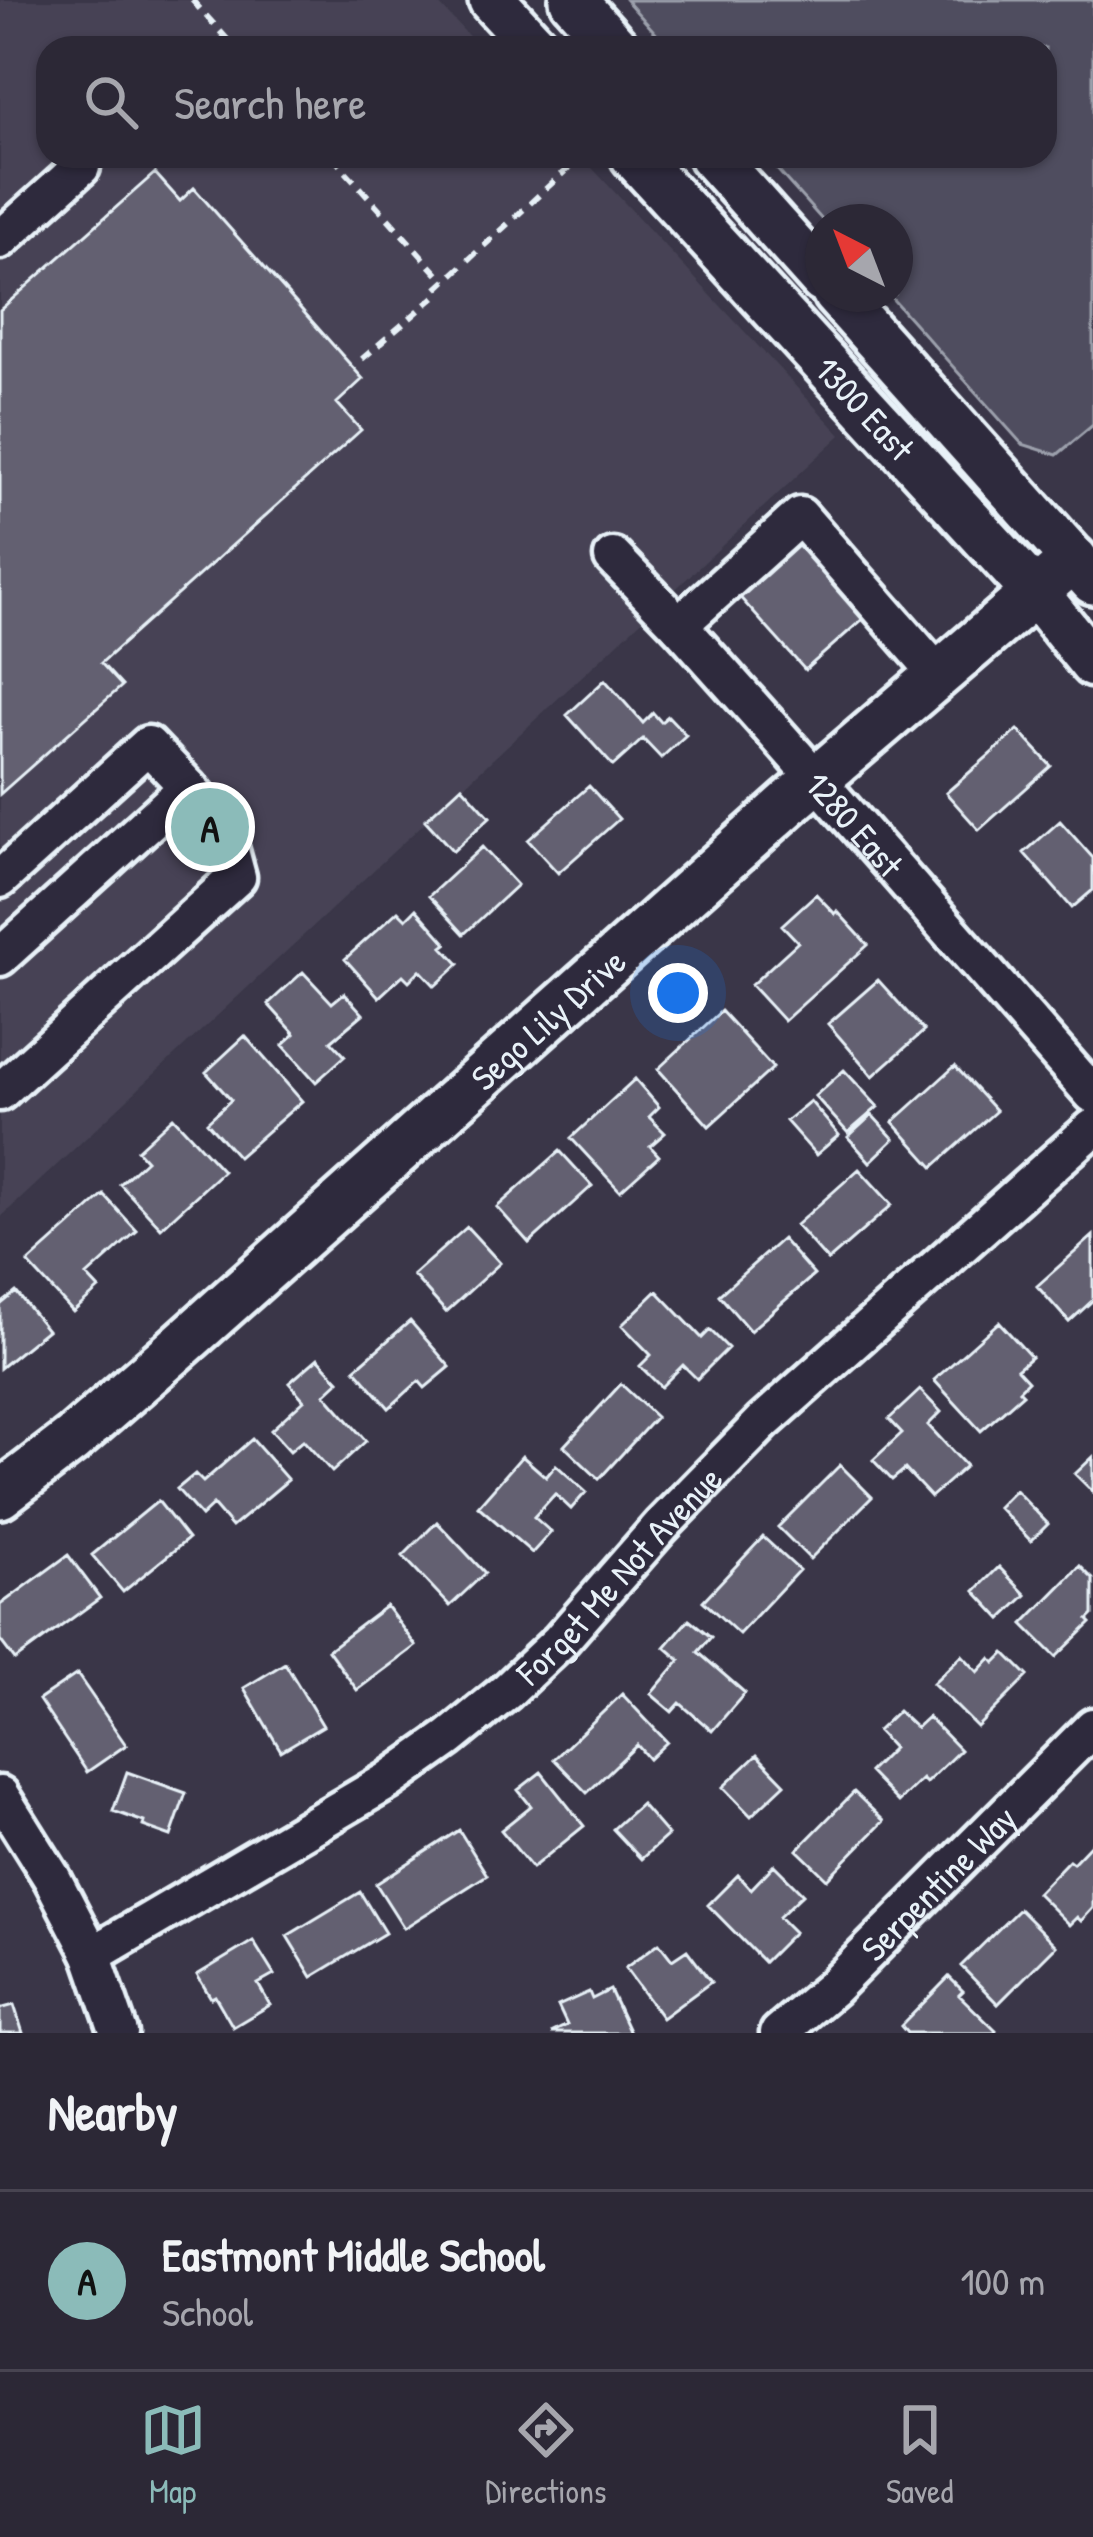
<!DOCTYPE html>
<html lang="en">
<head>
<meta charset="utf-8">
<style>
  :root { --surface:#2c2836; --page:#34303e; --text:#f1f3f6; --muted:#a6a6ad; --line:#484451; --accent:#8bbbb9 }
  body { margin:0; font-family:"Patrick Hand",sans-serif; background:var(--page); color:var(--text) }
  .compass { position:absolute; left:805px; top:204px; width:108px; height:108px; border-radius:50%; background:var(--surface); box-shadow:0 3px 9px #0004; rotate:318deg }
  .you { position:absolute; left:678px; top:993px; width:42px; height:42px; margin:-30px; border:9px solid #fff; border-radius:50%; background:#1a73e8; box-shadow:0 0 0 18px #1a73e833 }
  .badge { display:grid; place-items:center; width:78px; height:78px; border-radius:50%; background:var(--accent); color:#111; font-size:39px; font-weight:700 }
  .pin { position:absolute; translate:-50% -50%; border:6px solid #fff; box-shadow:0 3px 12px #0006 }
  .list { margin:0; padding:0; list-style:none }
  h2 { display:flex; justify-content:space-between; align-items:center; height:156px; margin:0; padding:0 48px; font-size:51px }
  h2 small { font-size:39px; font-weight:400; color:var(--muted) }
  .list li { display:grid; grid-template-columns:78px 1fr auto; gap:36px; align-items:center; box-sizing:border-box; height:180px; padding:0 48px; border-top:3px solid var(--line) }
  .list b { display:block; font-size:45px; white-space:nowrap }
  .list p { margin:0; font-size:39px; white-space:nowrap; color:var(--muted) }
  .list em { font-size:39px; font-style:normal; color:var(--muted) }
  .icon { flex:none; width:66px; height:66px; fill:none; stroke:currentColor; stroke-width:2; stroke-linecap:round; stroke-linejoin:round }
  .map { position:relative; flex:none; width:1093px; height:2033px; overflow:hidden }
  .search { position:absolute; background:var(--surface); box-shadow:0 3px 9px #0004; left:36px; right:36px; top:36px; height:132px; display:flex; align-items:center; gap:30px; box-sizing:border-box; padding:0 42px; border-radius:36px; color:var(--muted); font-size:45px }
  .sheet { height:336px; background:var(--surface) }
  nav { display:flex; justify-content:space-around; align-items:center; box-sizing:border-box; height:168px; border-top:3px solid var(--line); background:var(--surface); font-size:33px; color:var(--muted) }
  nav a { display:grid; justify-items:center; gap:6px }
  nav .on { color:var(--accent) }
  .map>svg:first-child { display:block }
  .built { fill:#464354 }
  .green { fill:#504e5f; stroke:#9ca0ac; stroke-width:3 }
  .building { fill:#636171; stroke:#e8f1f8; stroke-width:3 }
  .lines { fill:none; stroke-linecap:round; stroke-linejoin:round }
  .minor-casing { stroke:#e8f1f8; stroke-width:45 }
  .major-casing { stroke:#e8f1f8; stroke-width:54 }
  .path { stroke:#e8f1f8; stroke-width:6; stroke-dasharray:12 9; stroke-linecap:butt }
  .minor { stroke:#2f2a3d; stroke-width:36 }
  .major { stroke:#2f2a3d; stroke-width:45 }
  .labels { text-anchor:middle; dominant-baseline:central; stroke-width:12; stroke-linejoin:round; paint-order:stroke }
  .street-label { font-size:36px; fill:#e8f1f8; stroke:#2f2a3d }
</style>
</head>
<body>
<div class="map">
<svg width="1093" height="2033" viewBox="0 0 1093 2033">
  <rect width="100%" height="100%" fill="#3a3648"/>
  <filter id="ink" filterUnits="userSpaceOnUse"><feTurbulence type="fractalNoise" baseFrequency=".00833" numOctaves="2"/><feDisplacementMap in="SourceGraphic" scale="24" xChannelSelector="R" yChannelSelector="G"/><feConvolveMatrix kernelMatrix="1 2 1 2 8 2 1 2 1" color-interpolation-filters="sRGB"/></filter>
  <g filter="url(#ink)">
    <path class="built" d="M 0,0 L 435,0 L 480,48 L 48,48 L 48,156 L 581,156 L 841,435 L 0,1218 Z"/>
    <path class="green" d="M 626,0 L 1093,0 L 1093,425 L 1057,455 L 1022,444 L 888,294 L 895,294 L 895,222 L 824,222 L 765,156 L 1045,156 L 1045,48 L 669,48 Z"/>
    <path class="building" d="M 155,173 L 180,201 L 194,188 L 363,379 L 337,403 L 361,430 L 101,663 L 122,686 L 0,794 L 0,310 Z
      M 795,541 L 864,618 L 805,670 L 736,593 Z
      M 605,680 L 643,723 L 653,713 L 661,722 L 668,716 L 686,735 L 661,758 L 643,739 L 613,766 L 567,715 Z
      M 1018,730 L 1051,766 L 979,830 L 946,793 Z
      M 462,786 L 490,817 L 453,851 L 425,820 Z
      M 589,786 L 619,819 L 558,873 L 528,840 Z
      M 1060,821 L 1093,858 L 1093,890 L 1072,908 L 1024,853 Z
      M 482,847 L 517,885 L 464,934 L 429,896 Z
      M 816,894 L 835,914 L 837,911 L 868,945 L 784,1021 L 751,985 L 798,942 L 782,925 Z
      M 416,909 L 447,944 L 443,947 L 459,964 L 435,986 L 420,970 L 409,981 L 403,975 L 379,997 L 345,959 L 398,911 L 406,919 Z
      M 303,972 L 332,1003 L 344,993 L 363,1014 L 331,1041 L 345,1056 L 316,1082 L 283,1045 L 295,1034 L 268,1004 Z
      M 878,980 L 924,1031 L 873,1076 L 828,1024 Z
      M 721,1011 L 773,1068 L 709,1126 L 658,1069 Z
      M 245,1036 L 302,1101 L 238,1157 L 207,1122 L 231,1100 L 206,1072 Z
      M 955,1066 L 996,1111 L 933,1167 L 893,1122 Z
      M 844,1070 L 878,1107 L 848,1133 L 815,1096 Z
      M 635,1079 L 659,1107 L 649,1117 L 665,1133 L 650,1146 L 659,1156 L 620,1191 L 571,1138 Z
      M 810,1101 L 839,1135 L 816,1155 L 786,1121 Z
      M 872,1115 L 894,1139 L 870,1162 L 848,1137 Z
      M 173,1117 L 223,1171 L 161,1228 L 120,1184 L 146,1160 L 137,1150 Z
      M 560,1151 L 592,1186 L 529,1243 L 497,1207 Z
      M 859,1169 L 892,1205 L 828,1261 L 796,1225 Z
      M 104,1195 L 137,1231 L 87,1276 L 99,1289 L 73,1312 L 28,1263 Z
      M 467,1227 L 500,1263 L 446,1312 L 413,1275 Z
      M 1093,1236 L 1093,1300 L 1069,1322 L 1037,1286 Z
      M 782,1239 L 814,1275 L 750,1331 L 719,1295 Z
      M 657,1291 L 702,1338 L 710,1330 L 728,1348 L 697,1379 L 683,1365 L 661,1387 L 640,1366 L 651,1355 L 622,1325 Z
      M 16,1292 L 47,1330 L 0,1368 L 0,1305 Z
      M 410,1321 L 450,1367 L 425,1388 L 419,1381 L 389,1408 L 355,1369 Z
      M 999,1322 L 1031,1357 L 1017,1369 L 1028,1381 L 1019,1390 L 1023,1394 L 981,1431 L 934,1380 Z
      M 318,1358 L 339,1381 L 325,1394 L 366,1441 L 332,1472 L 303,1440 L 290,1451 L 271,1430 L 304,1400 L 289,1383 Z
      M 621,1384 L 656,1417 L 599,1479 L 564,1446 Z
      M 920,1390 L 941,1412 L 928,1425 L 966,1466 L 931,1497 L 905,1469 L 892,1480 L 873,1460 L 902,1433 L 889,1419 Z
      M 252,1439 L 288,1480 L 232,1527 L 213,1505 L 201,1516 L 177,1489 L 195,1474 L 203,1482 Z
      M 522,1456 L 546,1477 L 556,1465 L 586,1492 L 571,1509 L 555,1494 L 534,1517 L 551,1532 L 532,1553 L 478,1506 Z
      M 1093,1457 L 1093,1492 L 1075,1474 Z
      M 840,1465 L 872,1497 L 810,1559 L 778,1527 Z
      M 1015,1490 L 1048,1524 L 1031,1541 L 998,1507 Z
      M 158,1501 L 188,1539 L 123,1592 L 92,1555 Z
      M 437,1522 L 485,1573 L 450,1606 L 403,1556 Z
      M 763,1537 L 799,1570 L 739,1634 L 703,1601 Z
      M 68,1555 L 100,1598 L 15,1660 L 0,1640 L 0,1605 Z
      M 1080,1566 L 1093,1579 L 1093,1615 L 1088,1620 L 1091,1623 L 1056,1657 L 1023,1624 Z
      M 999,1567 L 1026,1595 L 1001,1619 L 975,1591 Z
      M 386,1606 L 416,1646 L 357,1690 L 328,1650 Z
      M 689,1619 L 711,1637 L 698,1652 L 745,1693 L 712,1731 L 680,1703 L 672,1712 L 651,1694 L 680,1660 L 665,1647 Z
      M 1005,1653 L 1028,1676 L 977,1727 L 933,1683 L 962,1655 L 978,1672 L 991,1658 L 995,1663 Z
      M 285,1663 L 323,1726 L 281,1751 L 244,1688 Z
      M 77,1674 L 126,1745 L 87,1772 L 39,1700 Z
      M 622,1694 L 667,1742 L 649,1759 L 637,1745 L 587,1793 L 554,1759 Z
      M 898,1711 L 916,1728 L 928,1717 L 960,1750 L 926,1783 L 922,1779 L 898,1802 L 869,1772 L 893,1748 L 877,1731 Z
      M 757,1755 L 785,1784 L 751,1816 L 723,1787 Z
      M 127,1772 L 186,1793 L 171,1836 L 143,1826 L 144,1822 L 113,1811 Z
      M 541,1772 L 584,1826 L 532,1868 L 501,1830 L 531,1806 L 518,1790 Z
      M 854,1792 L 884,1821 L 827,1879 L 797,1850 Z
      M 641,1804 L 668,1835 L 641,1859 L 613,1829 Z
      M 459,1830 L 487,1875 L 404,1928 L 376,1884 Z
      M 1093,1842 L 1093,1908 L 1081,1921 L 1077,1917 L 1069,1925 L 1037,1893 L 1069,1860 L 1073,1863 Z
      M 774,1865 L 803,1894 L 779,1917 L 794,1932 L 764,1962 L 708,1905 L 738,1875 L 751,1889 Z
      M 360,1892 L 385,1933 L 312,1977 L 287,1936 Z
      M 1019,1909 L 1056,1946 L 998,2004 L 961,1966 Z
      M 253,1941 L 274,1975 L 258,1984 L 270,2005 L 233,2027 L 215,1996 L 211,1998 L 197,1975 Z
      M 659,1943 L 672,1960 L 687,1950 L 711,1982 L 662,2018 L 625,1968 Z
      M 949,1977 L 963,1991 L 959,1995 L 996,2031 L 995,2033 L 907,2033 L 901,2026 Z
      M 610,1990 L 630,2033 L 551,2033 L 567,2025 L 558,2006 L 589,1992 L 592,1999 Z
      M 14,2005 L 23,2033 L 0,2033 L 0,2009 Z"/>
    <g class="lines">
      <g class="minor-casing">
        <g id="minor">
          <path d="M 0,240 L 81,167"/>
          <path id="s1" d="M 613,557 L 679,625 L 779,737 L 1093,1094"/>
          <path d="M 679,625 L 800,516 L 938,674"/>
          <path d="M 0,879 L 148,745 L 188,787"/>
          <path d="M 0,957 L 188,787 L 224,829 L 237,877 L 0,1092"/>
          <path d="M 0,1795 L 52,1878 L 92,1955 L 119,2033"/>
          <path id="s2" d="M 92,1955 L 388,1781 L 449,1738 L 507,1691 L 560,1641 L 661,1526 L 763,1422 L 1093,1128"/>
          <path id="s3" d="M 779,2033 L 832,1988 L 1093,1727"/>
        </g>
      </g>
      <g class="major-casing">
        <g id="major">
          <path d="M 492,0 L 536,48"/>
          <path d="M 573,0 L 616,48"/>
          <path id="s4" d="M 634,156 L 1034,591 L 1093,664"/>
          <path d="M 712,156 L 823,280"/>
          <path d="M 836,294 L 1093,581"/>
          <path id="s5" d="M 0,1495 L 72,1440 L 172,1353 L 789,803 L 1074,559"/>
        </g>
      </g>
      <path class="path" d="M 192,0 L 235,48
        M 332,156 L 445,282
        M 362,359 L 437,295 L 437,289 L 576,161"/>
      <use href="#minor" class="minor"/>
      <use href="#major" class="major"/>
    </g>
  </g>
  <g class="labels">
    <g class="street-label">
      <text stroke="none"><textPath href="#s4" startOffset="342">1300 East</textPath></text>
      <text stroke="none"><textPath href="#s1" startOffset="360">1280 East</textPath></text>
      <text stroke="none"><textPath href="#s5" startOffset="726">Sego Lily Drive</textPath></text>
      <text stroke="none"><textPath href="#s2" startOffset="654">Forget Me Not Avenue</textPath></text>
      <text stroke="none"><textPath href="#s3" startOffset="219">Serpentine Way</textPath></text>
    </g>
  </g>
</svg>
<svg class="compass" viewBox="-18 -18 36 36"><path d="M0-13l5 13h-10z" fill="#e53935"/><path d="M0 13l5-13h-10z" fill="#a6a6ad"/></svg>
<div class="you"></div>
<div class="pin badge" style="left:210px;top:827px">A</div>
<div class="search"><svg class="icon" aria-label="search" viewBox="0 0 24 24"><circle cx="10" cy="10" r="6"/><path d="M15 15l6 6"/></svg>Search here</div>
</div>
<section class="sheet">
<h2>Nearby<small></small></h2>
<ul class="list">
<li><span class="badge">A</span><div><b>Eastmont Middle School</b><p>School</p></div><em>100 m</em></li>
</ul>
</section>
<nav>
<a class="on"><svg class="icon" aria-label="map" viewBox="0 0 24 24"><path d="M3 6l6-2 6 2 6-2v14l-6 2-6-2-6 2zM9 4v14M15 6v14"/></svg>Map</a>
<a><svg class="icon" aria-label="directions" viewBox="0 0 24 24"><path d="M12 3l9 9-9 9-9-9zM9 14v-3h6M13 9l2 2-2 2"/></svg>Directions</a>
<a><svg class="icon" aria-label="saved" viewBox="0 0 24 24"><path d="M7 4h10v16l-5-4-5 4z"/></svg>Saved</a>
</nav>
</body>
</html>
